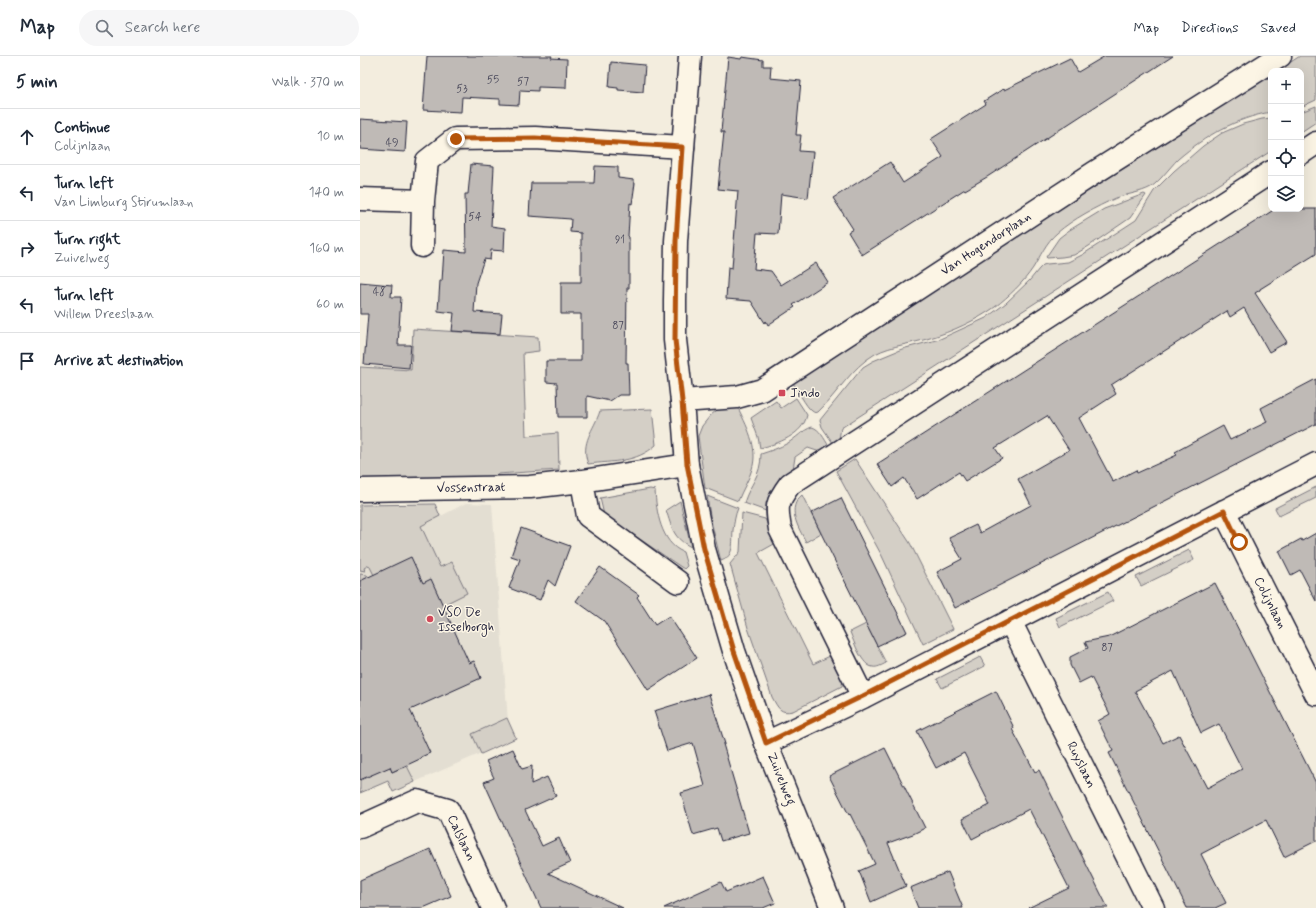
<!DOCTYPE html>
<html lang="en">
<head>
<meta charset="utf-8">
<style>
  :root { --surface:#fff; --page:#f6f6f7; --text:#1f2937; --muted:#747a83; --line:#e0e1e3 }
  body { margin:0; font-family:Mynerve,sans-serif; background:var(--page); color:var(--text) }
  .controls { position:absolute; right:12px; top:12px; display:grid; overflow:hidden; border-radius:8px; box-shadow:0 4px 16px #0002 }
  .controls button { width:36px; height:36px; display:grid; place-items:center; padding:0; border:0; border-bottom:1px solid var(--line); background:var(--surface); color:var(--text); font:20px sans-serif }
  .stop { position:absolute; width:12px; height:12px; margin:-9px; border:3px solid #b45309; border-radius:50%; background:#fff }
  .stop.end { background:#b45309; border-color:#fff; box-shadow:0 1px 4px #0008 }
  .list { margin:0; padding:0; list-style:none }
  h2 { display:flex; justify-content:space-between; align-items:center; height:52px; margin:0; padding:0 16px; font-size:17px }
  h2 small { font-size:13px; font-weight:400; color:var(--muted) }
  .list li { display:grid; grid-template-columns:26px 1fr auto; gap:12px; align-items:center; box-sizing:border-box; height:56px; padding:0 16px; border-top:1px solid var(--line) }
  .list b { display:block; font-size:15px; white-space:nowrap }
  .list p { margin:0; font-size:13px; white-space:nowrap; color:var(--muted) }
  .list em { font-size:13px; font-style:normal; color:var(--muted) }
  .icon { flex:none; width:22px; height:22px; fill:none; stroke:currentColor; stroke-width:2; stroke-linecap:round; stroke-linejoin:round }
  .map { position:relative; flex:none; width:956px; height:852px; overflow:hidden }
  header { display:flex; align-items:center; gap:24px; box-sizing:border-box; height:56px; padding:0 20px; background:var(--surface); border-bottom:1px solid var(--line) }
  header strong { font-size:19px }
  nav { display:flex; gap:22px; margin-inline-start:auto; font-size:14px }
  .search { width:280px; height:36px; background:var(--page); display:flex; align-items:center; gap:10px; box-sizing:border-box; padding:0 14px; border-radius:22px; color:var(--muted); font-size:15px }
  main { display:flex }
  aside { flex:1; background:var(--surface) }
  .map>svg:first-child { display:block }
  .built { fill:#e3ded2 }
  .green { fill:#d4cfc6; stroke:#7b7880 }
  .building { fill:#bfbab6; stroke:#22223b; fill-rule:evenodd }
  .lines { fill:none; stroke-linecap:round; stroke-linejoin:round }
  .minor-casing { stroke:#22223b; stroke-width:25 }
  .tertiary-casing { stroke:#22223b; stroke-width:25 }
  .minor { stroke:#fcf5e5; stroke-width:22 }
  .tertiary { stroke:#fcf5e5; stroke-width:22 }
  .route { stroke:#b45309; stroke-width:5 }
  .poi-dot { fill:#d1495b; stroke:#fcf5e5; stroke-width:1.5 }
  .labels { text-anchor:middle; dominant-baseline:central; stroke-width:3; stroke-linejoin:round; paint-order:stroke }
  .number-label { font-size:11px; fill:#49485a }
  .street-label { font-size:13px; fill:#22223b; stroke:#fcf5e5 }
  .poi-label { font-size:13px; fill:#22223b; stroke:#fcf5e5; text-anchor:start }
</style>
</head>
<body>
<header>
<strong>Map</strong>
<div class="search"><svg class="icon" aria-label="search" viewBox="0 0 24 24"><circle cx="10" cy="10" r="6"/><path d="M15 15l6 6"/></svg>Search here</div>
<nav><a>Map</a><a>Directions</a><a>Saved</a></nav>
</header>
<main>
<aside>
<h2>5 min<small>Walk · 370 m</small></h2>
<ul class="list">
<li><svg class="icon" aria-label="ahead" viewBox="0 0 24 24"><path d="M12 20V5M6 11l6-6 6 6"/></svg><div><b>Continue</b><p>Colijnlaan</p></div><em>10 m</em></li>
<li><svg class="icon" aria-label="left" viewBox="0 0 24 24"><path d="M17 20v-9H6M10 6l-5 5 5 5"/></svg><div><b>Turn left</b><p>Van Limburg Stirumlaan</p></div><em>140 m</em></li>
<li><svg class="icon" aria-label="right" viewBox="0 0 24 24"><path d="M7 20v-9h11M14 6l5 5-5 5"/></svg><div><b>Turn right</b><p>Zuivelweg</p></div><em>160 m</em></li>
<li><svg class="icon" aria-label="left" viewBox="0 0 24 24"><path d="M17 20v-9H6M10 6l-5 5 5 5"/></svg><div><b>Turn left</b><p>Willem Dreeslaan</p></div><em>60 m</em></li>
<li><svg class="icon" aria-label="arrive" viewBox="0 0 24 24"><path d="M6 21V4h12l-3 4 3 4H6"/></svg><div><b>Arrive at destination</b></div></li>
</ul>
</aside>
<div class="map">
<svg width="956" height="852" viewBox="0 0 956 852">
  <rect width="100%" height="100%" fill="#f3edde"/>
  <filter id="ink" filterUnits="userSpaceOnUse"><feTurbulence type="fractalNoise" baseFrequency=".025" numOctaves="2"/><feDisplacementMap in="SourceGraphic" scale="8" xChannelSelector="R" yChannelSelector="G"/><feConvolveMatrix kernelMatrix="1 2 1 2 8 2 1 2 1" color-interpolation-filters="sRGB"/></filter>
  <g filter="url(#ink)">
    <path class="built" d="M 106,447 L 132,448 L 148,666 L 156,682 L 55,726 L 47,710 L 0,731 L 0,449 L 75,448 L 81,460 Z"/>
    <path class="green" d="M 940,0 L 956,0 L 956,44 L 941,51 L 941,15 L 917,15 Z
      M 911,19 L 911,56 C 876,62 845,80 818,103 C 810,111 799,126 791,131 C 780,137 767,138 756,142 C 736,151 713,163 697,177 C 686,186 680,201 673,212 C 663,227 649,240 635,251 C 617,264 591,276 570,282 C 552,288 532,289 515,298 C 491,312 478,337 458,356 C 455,357 455,357 452,355 C 446,351 436,331 431,324 Z
      M 956,50 L 956,66 L 941,76 L 941,56 Z
      M 911,62 L 911,95 L 481,372 L 479,383 L 473,387 L 462,371 L 460,364 L 503,311 L 513,305 L 542,293 L 580,283 L 626,262 L 646,247 L 670,224 L 679,213 L 683,209 L 687,208 L 708,206 L 722,199 L 776,164 L 794,135 L 814,115 L 843,90 L 862,77 L 883,68 L 902,63 Z
      M 784,138 L 786,139 L 770,162 L 729,190 L 714,199 L 702,201 L 687,202 L 686,201 L 699,182 L 708,175 L 744,153 Z
      M 53,273 L 178,281 L 179,295 L 163,297 L 166,380 L 198,377 L 199,414 L 137,418 L 138,426 L 0,427 L 0,311 L 51,314 Z
      M 436,342 L 447,359 C 443,379 417,388 400,392 L 398,381 L 391,362 L 416,345 L 421,352 Z
      M 377,350 C 386,368 399,392 392,413 C 389,424 382,434 378,445 L 345,432 L 338,380 L 342,370 L 350,360 L 358,353 Z
      M 292,353 L 296,389 C 276,407 253,405 228,408 C 220,386 234,374 240,355 Z
      M 452,371 C 460,373 464,383 469,390 L 460,396 L 448,392 L 435,401 L 433,414 L 417,426 L 410,437 L 406,447 L 406,455 L 384,447 C 390,427 401,421 401,398 C 410,395 419,392 428,387 C 436,382 443,374 452,371 Z
      M 495,403 L 550,487 L 593,573 L 563,588 L 522,500 L 476,415 Z
      M 956,431 L 956,442 L 919,460 L 915,452 Z
      M 290,433 L 295,434 C 296,455 301,487 323,496 L 327,510 L 324,513 L 244,459 L 240,442 Z
      M 442,439 L 461,477 L 446,486 C 438,471 426,452 442,439 Z
      M 347,440 L 378,452 C 375,459 374,467 373,474 C 372,486 375,500 361,505 L 351,465 Z
      M 320,445 L 331,491 C 313,482 312,472 306,454 Z
      M 75,448 L 80,460 L 61,470 L 80,511 L 92,506 L 107,537 L 79,551 L 16,523 L 9,509 L 4,512 L 5,515 L 0,514 L 0,449 Z
      M 382,457 L 405,463 L 416,487 L 398,497 L 453,608 L 472,599 L 483,623 L 482,630 L 433,655 C 420,658 418,652 412,641 L 388,572 L 370,508 L 380,496 Z
      M 829,494 L 834,504 L 781,530 L 776,521 Z
      M 0,518 L 7,519 L 10,523 L 15,658 L 32,716 L 47,710 L 55,726 L 33,736 L 28,725 L 0,737 Z
      M 748,536 L 753,545 L 700,571 L 696,562 Z
      M 506,568 L 526,607 C 522,609 517,612 513,611 C 502,610 494,586 490,576 Z
      M 620,601 L 625,610 L 582,632 L 577,623 Z
      M 147,662 L 156,682 L 121,698 L 112,678 Z"/>
    <path class="building" d="M 67,0 L 192,0 L 191,2 L 207,3 L 206,32 L 178,31 L 178,35 L 160,34 L 159,49 L 140,48 L 140,43 L 102,41 L 101,56 L 63,54 Z
      M 745,0 L 813,0 L 627,121 L 605,134 L 605,133 L 502,199 L 488,176 L 493,173 L 473,142 L 530,106 L 543,127 L 583,101 L 571,83 L 626,48 L 624,45 L 643,33 L 644,34 L 710,2 L 718,16 Z
      M 368,1 L 381,3 L 382,1 L 403,4 L 403,10 L 411,10 L 410,22 L 441,25 L 436,79 L 441,79 L 439,95 L 453,96 L 448,142 L 421,138 L 418,178 L 397,177 L 394,213 L 411,215 L 421,229 L 456,207 L 468,226 L 433,249 L 435,251 L 408,269 L 406,265 L 405,267 L 391,245 L 366,243 L 368,211 L 372,212 L 378,135 L 358,133 L 364,76 L 361,76 Z
      M 251,6 L 285,9 L 283,36 L 258,34 L 258,32 L 249,31 Z
      M 0,63 L 47,66 L 45,96 L 0,93 Z
      M 111,108 L 134,110 L 131,170 L 145,172 L 144,195 L 131,194 L 130,204 L 124,203 L 116,227 L 114,256 L 142,258 L 140,278 L 92,275 L 94,257 L 78,255 L 80,225 L 82,225 L 84,194 L 106,196 L 105,138 L 108,138 Z
      M 235,110 L 258,111 L 258,122 L 274,124 L 274,127 L 275,127 L 272,148 L 270,147 L 268,180 L 269,181 L 269,232 L 267,232 L 266,307 L 268,307 L 269,339 L 259,339 L 250,345 L 227,340 L 227,361 L 198,361 L 197,327 L 186,326 L 186,305 L 221,305 L 221,258 L 201,258 L 201,226 L 221,226 L 221,177 L 210,176 L 211,163 L 169,160 L 171,127 L 234,127 Z
      M 915,153 L 956,153 L 956,198 L 900,233 L 900,234 L 895,237 L 927,286 L 909,296 L 884,252 L 870,261 L 867,255 L 751,329 L 756,338 L 719,362 L 753,426 L 776,414 L 777,417 L 817,399 L 815,396 L 863,370 L 870,384 L 907,366 L 901,352 L 956,323 L 956,368 L 595,552 L 577,516 L 602,503 L 589,482 L 616,469 L 620,477 L 671,449 L 658,423 L 709,394 L 687,360 L 635,392 L 642,402 L 605,425 L 599,416 L 557,443 L 544,422 L 532,431 L 517,408 Z
      M 0,226 L 32,229 L 31,241 L 41,241 L 38,289 L 51,289 L 49,312 L 4,308 L 8,258 L 0,258 Z
      M 481,442 L 547,576 L 517,590 L 451,457 Z
      M 161,472 L 210,490 L 195,530 L 188,524 L 180,544 L 149,532 L 160,503 L 151,500 Z
      M 956,477 L 956,545 L 940,514 L 931,519 L 919,495 L 941,483 L 942,485 Z
      M 51,501 L 63,527 L 71,523 L 109,607 L 114,605 L 121,622 L 50,654 L 70,697 L 61,701 L 62,702 L 32,716 L 30,711 L 0,724 L 0,525 Z
      M 240,511 L 279,539 L 277,541 L 295,569 L 309,560 L 337,602 L 288,634 L 244,565 L 216,545 Z
      M 855,527 L 956,727 L 956,785 L 924,801 L 906,764 L 841,798 L 866,847 L 855,852 L 827,852 L 749,697 L 753,695 L 738,665 L 750,658 L 731,621 L 719,627 L 710,609 L 710,601 L 728,592 L 725,586 L 749,581 ZM 813,615 L 841,677 L 859,668 L 882,713 L 847,732 L 819,679 L 803,687 L 775,635 Z
      M 636,635 L 654,672 L 652,673 L 675,716 L 679,714 L 748,852 L 668,852 L 709,832 L 669,753 L 612,783 L 602,763 L 630,749 L 604,697 L 576,712 L 557,675 Z
      M 349,638 L 365,688 L 363,688 L 389,777 L 361,785 L 357,772 L 333,779 L 321,737 L 345,730 L 333,687 L 307,695 L 294,655 Z
      M 525,692 L 565,772 L 553,778 L 528,787 L 546,830 L 511,846 L 499,815 L 515,808 L 490,758 L 489,759 L 469,720 Z
      M 153,693 L 162,713 L 172,710 L 171,728 L 187,721 L 196,740 L 165,754 L 182,790 L 199,782 L 210,807 L 188,817 L 263,852 L 181,852 L 124,726 L 134,722 L 126,705 Z
      M 70,793 L 91,840 L 63,852 L 0,852 L 0,824 Z
      M 588,816 L 603,852 L 558,852 L 550,832 Z
      M 403,820 L 415,847 L 403,852 L 304,852 L 361,826 L 366,836 Z"/>
    <g class="lines">
      <g class="minor-casing">
        <path id="minor" d="M 941,97 L 956,87
          M 0,143 L 63,145 L 67,105 L 95,83 L 175,82 L 323,91
          M 62,190 L 63,145
          M 322,345 L 377,341 L 402,334 L 734,117 L 920,0
          M 222,425 L 228,460 L 318,526
          M 0,434 L 170,431 L 222,425 L 327,409
          M 864,455 L 956,638
          M 650,565 L 793,852
          M 503,641 L 420,473 C 416,450 416,447 430,428 L 911,116
          M 406,687 L 503,641 L 956,408
          M 0,771 L 57,745 L 88,754 L 133,852"/>
      </g>
      <g class="tertiary-casing">
        <path id="tertiary" d="M 330,0 L 316,185 L 315,244 L 315,284 L 322,345 L 327,409 L 344,493 L 374,595 L 406,687 L 472,852"/>
      </g>
      <use href="#minor" class="minor"/>
      <use href="#tertiary" class="tertiary"/>
    </g>
  </g>
  <g class="lines" filter="url(#ink)">
    <path class="route" d="M 96,83 L 175,82 L 322,91 L 316,185 L 315,284 L 322,345 L 327,408 L 344,493 L 374,595 L 406,687 L 503,640 L 864,455 L 879,486"/>
  </g>
  <g class="poi-dot">
    <rect x="418" y="333" width="8" height="8" rx="2"/>
    <circle cx="70" cy="563" r="4"/>
  </g>
  <g class="labels">
    <g class="number-label">
      <text x="133" y="24">55</text>
      <text x="163" y="26">57</text>
      <text x="102" y="33">53</text>
      <text x="32" y="87">49</text>
      <text x="115" y="161">54</text>
      <text x="260" y="184">91</text>
      <text x="19" y="236">48</text>
      <text x="258" y="270">87</text>
      <text x="747" y="592">87</text>
    </g>
    <g class="street-label">
      <text transform="translate(626 188) rotate(-33)">Van Hogendorplaan</text>
      <text transform="translate(111 432) rotate(-1)">Vossenstraat</text>
      <text transform="translate(910 547) rotate(63)">Colijnlaan</text>
      <text transform="translate(721 709) rotate(64)">Ruyslaan</text>
      <text transform="translate(421 723) rotate(68)">Zuivelweg</text>
      <text transform="translate(101 782) rotate(65)">Calslaan</text>
    </g>
    <g class="poi-label">
      <text x="430" y="337">Jindo</text>
      <text x="78" y="556">VSO De<tspan x="78" dy="15">Isselborgh</tspan></text>
    </g>
  </g>
</svg>
<div class="controls">
<button>+</button>
<button>−</button>
<button><svg class="icon" aria-label="locate" viewBox="0 0 24 24"><circle cx="12" cy="12" r="6"/><path d="M12 2v4M12 18v4M2 12h4M18 12h4"/></svg></button>
<button><svg class="icon" aria-label="layers" viewBox="0 0 24 24"><path d="M12 4l9 5-9 5-9-5zM3 14l9 5 9-5"/></svg></button>
</div>
<div class="stop" style="left:879px;top:486px"></div>
<div class="stop end" style="left:96px;top:83px"></div>
</div>
</main>
</body>
</html>
